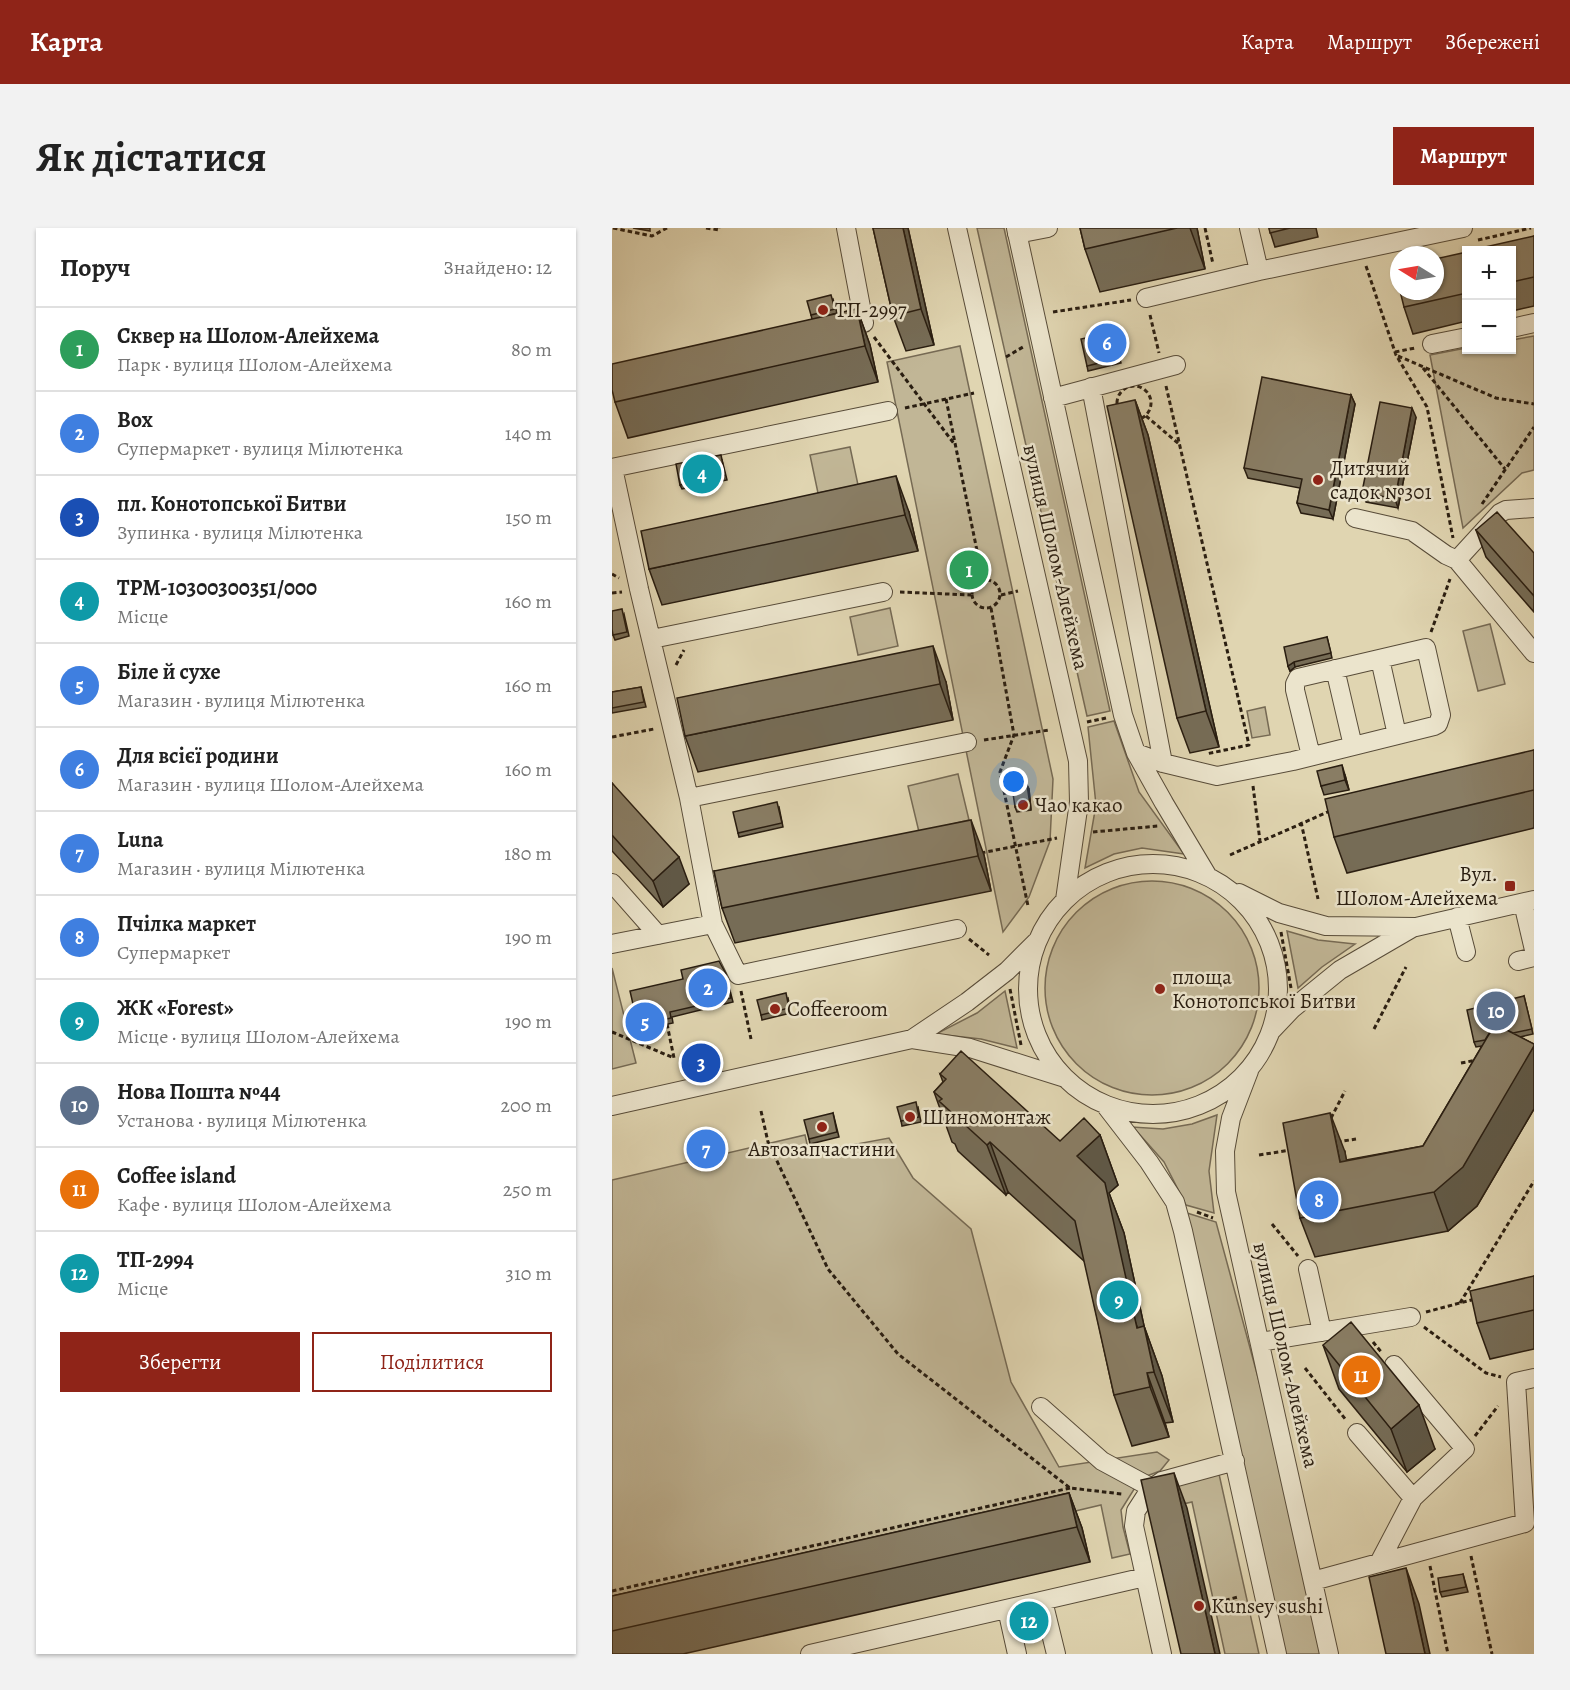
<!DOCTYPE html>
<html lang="uk">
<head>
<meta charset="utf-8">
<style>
  :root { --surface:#fff; --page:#f2f2f2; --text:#222; --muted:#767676; --line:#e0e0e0; --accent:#8f2418 }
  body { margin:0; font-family:Alegreya,serif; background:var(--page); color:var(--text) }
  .controls { position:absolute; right:18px; top:18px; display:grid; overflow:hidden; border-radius:0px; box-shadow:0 2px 4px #0004 }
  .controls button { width:54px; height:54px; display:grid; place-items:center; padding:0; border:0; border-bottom:2px solid var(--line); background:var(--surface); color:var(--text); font:30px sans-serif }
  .compass { position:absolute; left:778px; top:18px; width:54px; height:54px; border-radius:50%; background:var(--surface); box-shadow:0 2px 4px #0004; rotate:281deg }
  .you { position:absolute; left:402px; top:554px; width:21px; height:21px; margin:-15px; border:4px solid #fff; border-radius:50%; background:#1a73e8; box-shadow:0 0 0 9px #1a73e833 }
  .badge { display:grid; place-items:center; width:39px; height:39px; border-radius:50%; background:var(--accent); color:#fff; font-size:20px; font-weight:700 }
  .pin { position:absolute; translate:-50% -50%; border:3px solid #fff; box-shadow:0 2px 6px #0006 }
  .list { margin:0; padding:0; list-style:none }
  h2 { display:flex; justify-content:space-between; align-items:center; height:78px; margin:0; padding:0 24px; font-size:26px }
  h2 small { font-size:20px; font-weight:400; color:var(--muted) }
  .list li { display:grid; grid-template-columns:39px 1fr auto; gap:18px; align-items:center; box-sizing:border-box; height:84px; padding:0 24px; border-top:2px solid var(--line) }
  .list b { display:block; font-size:22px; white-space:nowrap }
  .list p { margin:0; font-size:20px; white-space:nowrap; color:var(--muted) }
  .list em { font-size:20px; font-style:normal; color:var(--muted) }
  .actions { display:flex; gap:12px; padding:18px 24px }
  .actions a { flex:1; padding:14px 0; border:2px solid var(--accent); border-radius:0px; text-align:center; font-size:21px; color:var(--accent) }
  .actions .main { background:var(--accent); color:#fff }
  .map { position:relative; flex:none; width:922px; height:1426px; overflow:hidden; border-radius:0px }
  header { display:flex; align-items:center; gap:36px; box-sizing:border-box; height:84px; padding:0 30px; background:var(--accent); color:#fff }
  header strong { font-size:28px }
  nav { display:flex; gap:33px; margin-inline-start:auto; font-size:21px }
  .intro { display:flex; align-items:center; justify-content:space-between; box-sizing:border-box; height:144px; padding:0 36px }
  h1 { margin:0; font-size:42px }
  .button { padding:15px 27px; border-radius:0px; background:var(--accent); color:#fff; font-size:21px; font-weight:700 }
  main { display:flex; gap:36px; padding:0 36px }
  aside { flex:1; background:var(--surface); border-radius:0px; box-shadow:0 2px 4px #0004 }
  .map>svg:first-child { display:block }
  .green { fill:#c1b696; stroke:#766a54; stroke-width:1.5 }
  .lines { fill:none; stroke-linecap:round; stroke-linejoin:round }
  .minor-casing { stroke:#584c39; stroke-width:20 }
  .path { stroke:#2a1e11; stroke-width:3; stroke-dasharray:4.5 3; stroke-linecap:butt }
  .minor { stroke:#ebe4cc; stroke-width:18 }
  .wall { fill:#766c56; stroke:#2a1e11; stroke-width:1.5 }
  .shaded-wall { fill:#605846; stroke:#2a1e11; stroke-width:1.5 }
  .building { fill:#897d64; stroke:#2a1e11; stroke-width:1.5 }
  .poi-dot { fill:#8f2418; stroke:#ebe4cc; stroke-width:2 }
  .labels { text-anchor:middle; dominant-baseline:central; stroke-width:5; stroke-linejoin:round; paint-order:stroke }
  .poi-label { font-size:21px; fill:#2a1e11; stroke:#ebe4cc; text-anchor:start }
  .street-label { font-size:21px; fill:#2a1e11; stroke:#ebe4cc }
</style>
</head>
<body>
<header>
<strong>Карта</strong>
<nav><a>Карта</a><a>Маршрут</a><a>Збережені</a></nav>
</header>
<div class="intro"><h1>Як дістатися</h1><a class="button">Маршрут</a></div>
<main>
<aside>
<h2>Поруч<small>Знайдено: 12</small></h2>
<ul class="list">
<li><span class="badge" style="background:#2e9e5b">1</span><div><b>Сквер на Шолом-Алейхема</b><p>Парк · вулиця Шолом-Алейхема</p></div><em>80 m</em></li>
<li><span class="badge" style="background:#3f7fe0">2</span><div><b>Box</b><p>Супермаркет · вулиця Мілютенка</p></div><em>140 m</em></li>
<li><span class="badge" style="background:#1a4fb4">3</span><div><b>пл. Конотопської Битви</b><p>Зупинка · вулиця Мілютенка</p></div><em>150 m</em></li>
<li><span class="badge" style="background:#0f9aa8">4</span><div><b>ТРМ-10300300351/000</b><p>Місце</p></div><em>160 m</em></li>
<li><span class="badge" style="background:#3f7fe0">5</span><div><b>Біле й сухе</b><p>Магазин · вулиця Мілютенка</p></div><em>160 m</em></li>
<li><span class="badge" style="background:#3f7fe0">6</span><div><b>Для всієї родини</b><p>Магазин · вулиця Шолом-Алейхема</p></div><em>160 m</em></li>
<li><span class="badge" style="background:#3f7fe0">7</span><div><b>Luna</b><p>Магазин · вулиця Мілютенка</p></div><em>180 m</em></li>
<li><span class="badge" style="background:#3f7fe0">8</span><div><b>Пчілка маркет</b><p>Супермаркет</p></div><em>190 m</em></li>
<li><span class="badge" style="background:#0f9aa8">9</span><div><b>ЖК «Forest»</b><p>Місце · вулиця Шолом-Алейхема</p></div><em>190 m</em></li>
<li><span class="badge" style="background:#5c6f8a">10</span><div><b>Нова Пошта №44</b><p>Установа · вулиця Мілютенка</p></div><em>200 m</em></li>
<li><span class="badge" style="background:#e8710a">11</span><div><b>Coffee island</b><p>Кафе · вулиця Шолом-Алейхема</p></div><em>250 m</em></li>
<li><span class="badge" style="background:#0f9aa8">12</span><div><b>ТП-2994</b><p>Місце</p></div><em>310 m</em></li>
</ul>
<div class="actions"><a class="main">Зберегти</a><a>Поділитися</a></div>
</aside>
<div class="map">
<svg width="922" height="1426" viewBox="0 0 922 1426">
  <rect width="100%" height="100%" fill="#e0d5b1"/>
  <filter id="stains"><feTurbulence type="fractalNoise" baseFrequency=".00333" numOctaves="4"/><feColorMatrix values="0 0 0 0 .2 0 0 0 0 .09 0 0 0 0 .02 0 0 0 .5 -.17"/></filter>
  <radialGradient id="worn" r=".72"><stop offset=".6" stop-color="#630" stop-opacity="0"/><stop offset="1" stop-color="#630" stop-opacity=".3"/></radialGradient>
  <path class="green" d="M 365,0 L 392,0 L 498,483 L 475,488 Z
    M 922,108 L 922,242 L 910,245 L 851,300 L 818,127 L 854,120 L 900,122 L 900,112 Z
    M 348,118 L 441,551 L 438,613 L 417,669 L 391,704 L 275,134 Z
    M 238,219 L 246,257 L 206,265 L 198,227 Z
    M 278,380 L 286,418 L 246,427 L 238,389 Z
    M 878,396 L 893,456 L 866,463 L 851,403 Z
    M 653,479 L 658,507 L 640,510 L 635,483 Z
    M 502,493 L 527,564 L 572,626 L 530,620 L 502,626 L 473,640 L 484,577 L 476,499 Z
    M 346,546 L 357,592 L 307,604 L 296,558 Z
    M433 760a107 107 0 1 1 214 0a107 107 0 1 1-214 0Z
    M 675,703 L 706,712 L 743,716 L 710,739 L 686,760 Z
    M 0,740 L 24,835 L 0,841 Z
    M 393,763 L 405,820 L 369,811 L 324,806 L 365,785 Z
    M 605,887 L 597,943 L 602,985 L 574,977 L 552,934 L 521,899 L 551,901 L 580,896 Z
    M 193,907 L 197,925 L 277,910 L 301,950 L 359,1001 L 399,1154 L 447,1239 L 545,1224 L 557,1232 L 548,1243 L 529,1250 L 509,1282 L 511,1299 L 518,1326 L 500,1330 L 489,1277 L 0,1392 L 0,952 Z
    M 575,985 L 604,994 L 701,1353 L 717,1426 L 665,1426 Z
    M 607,1246 L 647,1426 L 613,1426 L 580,1274 L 540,1283 L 555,1260 Z"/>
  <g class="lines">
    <g class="minor-casing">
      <path id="minor" d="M 234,0 L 252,95
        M 345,0 L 466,533 L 467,574 L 453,672
        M 404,0 L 511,487 L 524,525 L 552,575 L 595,647
        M 637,0 L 647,43
        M 405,6 L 436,0
        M 534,70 L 647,43 L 851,0
        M 900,100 L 922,95
        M 820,116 L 855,109
        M 479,159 L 551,535
        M 441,170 L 564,137
        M 0,240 L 276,183
        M 1,240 L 27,361 L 77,570 L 101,696 L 126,747 L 345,701
        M 743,290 L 800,303 L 834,327 L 845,332 L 922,425
        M 845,332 L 888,285 L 894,282 L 922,280
        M 40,411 L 271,364
        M 768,431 L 785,507
        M 723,441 L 741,518
        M 524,525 L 551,535 L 605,548 L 681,533 L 822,498 L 826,496 L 829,487 L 814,420 L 686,450 L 683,456 L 683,462 L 699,528
        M 77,570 L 355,514
        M416 761a125 125 0 1 1 250 0a125 125 0 1 1-250 0Z
        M 0,655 L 46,707
        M 627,665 L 667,685 L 714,698 L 804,699 L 922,672
        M 911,675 L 922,722
        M 845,689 L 854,724
        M 0,716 L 101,696
        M 906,733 L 922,729
        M 660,802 L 680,781 L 728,742 L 802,699
        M 300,811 L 355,774 L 395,743 L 426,712
        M 637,843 L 619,890 L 613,923 L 614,964 L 717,1426
        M 493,877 L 537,934 L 563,974 L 571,1003 L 665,1426
        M 0,878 L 300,811 L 358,820 L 453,850
        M 696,1041 L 710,1104
        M 648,1114 L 799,1089
        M 429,1179 L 490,1233 L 540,1260
        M 745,1205 L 801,1270
        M 767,1335 L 801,1270 L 853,1221 L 782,1137
        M 701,1353 L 913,1295 L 904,1154 L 922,1150
        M 431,1373 L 444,1426
        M 395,1381 L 405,1426
        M 198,1426 L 533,1349
        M 550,1426 L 522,1298 L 524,1283 L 533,1269 L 540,1260 L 550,1253 L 623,1233"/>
    </g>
    <path class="path" d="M 1,0 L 40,8 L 55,0
      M 94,0 L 107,2 L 107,0
      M 593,0 L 601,36
      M 866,12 L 919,0
      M 754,38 L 784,127 L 815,179 L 841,310
      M 441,84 L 519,72
      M 538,87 L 547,125
      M 262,109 L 343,217
      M 783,124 L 803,120
      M 786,128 L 884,170 L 922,176
      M 394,129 L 411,119
      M 811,140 L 893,241
      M505 175a17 17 0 1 1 34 0a17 17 0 1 1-34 0Z
      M 554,158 L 637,517 L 594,526
      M 334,171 L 371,352
      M 293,180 L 362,165
      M 534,188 L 567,216
      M 870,276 L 922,199
      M 0,346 L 7,350
      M360 366a14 14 0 1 1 28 0a14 14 0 1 1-28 0Z
      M 288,364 L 359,367
      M 0,365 L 10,364
      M 389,367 L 406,363
      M 379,380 L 402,507 L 388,544 L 416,678
      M 819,404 L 838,351
      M 64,437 L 72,422
      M 475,494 L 494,490
      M 0,509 L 42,501
      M 372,512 L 437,502
      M 641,558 L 648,613
      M 689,594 L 706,671
      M 481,604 L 546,598
      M 369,625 L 445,610
      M 618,627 L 718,583
      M 669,704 L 679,760
      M 357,711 L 377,727
      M 398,761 L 409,817
      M 129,763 L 139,811
      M 55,796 L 62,830
      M 762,801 L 794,739
      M 0,804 L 62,830
      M 849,835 L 865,832
      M 149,883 L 156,914 L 216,1041 L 286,1126 L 458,1260 L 510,1266
      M 719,890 L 733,863
      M 725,914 L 744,911
      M 647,927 L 679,922
      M 585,984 L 601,990
      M 660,996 L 686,1028
      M 848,1075 L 922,953
      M 814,1084 L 863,1071
      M 812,1099 L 874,1145 L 889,1149
      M 761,1114 L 770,1125
      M 693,1140 L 734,1192
      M 863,1208 L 886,1178
      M 859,1328 L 880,1426
      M 818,1338 L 836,1426
      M 0,1363 L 458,1260
      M 606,1374 L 626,1369"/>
    <use href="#minor" class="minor"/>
  </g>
  <path class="wall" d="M 21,0 L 38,0 L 38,3 Z
    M 261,0 L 296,0 L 322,117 L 294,123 L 281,88 Z
    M 468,0 L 585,0 L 593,41 L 488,64 L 473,21 Z
    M 657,0 L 704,0 L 706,9 L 663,19 Z
    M 922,8 L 922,78 L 900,83 L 900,22 Z
    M 855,24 L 855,93 L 801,106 L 792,79 Z
    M 221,71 L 225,85 L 211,89 L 245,81 L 258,117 L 266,154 L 16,210 L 3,174 L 200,91 L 199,87 Z
    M 501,104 L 509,135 L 476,143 L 475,138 Z
    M 739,167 L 743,176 L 721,291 L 689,285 L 685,275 L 688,260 L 636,250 L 632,240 Z
    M 523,172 L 536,207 L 607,519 L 578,525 L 565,490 Z
    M 804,189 L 786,280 L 754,274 L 750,264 Z
    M 110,232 L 115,252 L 70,261 L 68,257 Z
    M 297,284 L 306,323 L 50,377 L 37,341 Z
    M 864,302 L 922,325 L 922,384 L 874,329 Z
    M 12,386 L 17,408 L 3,412 L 1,407 Z
    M 715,409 L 720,430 L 683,439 L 678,443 L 676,438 Z
    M 334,454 L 341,492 L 86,544 L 73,508 Z
    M 29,459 L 34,479 L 0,485 L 0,464 Z
    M 922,522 L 922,600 L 735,645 L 722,609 Z
    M 733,547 L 737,562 L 712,567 L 709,558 Z
    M 0,555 L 77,656 L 51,679 L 0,623 Z
    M 415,557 L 417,561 L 419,582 L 405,584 L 403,579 Z
    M 167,579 L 171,599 L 127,609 L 126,605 Z
    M 372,627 L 379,663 L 123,715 L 110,680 L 102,643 Z
    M 115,751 L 121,774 L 60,789 L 61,795 L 28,802 L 26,798 Z
    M 912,768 L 921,806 L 908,809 L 922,816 L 922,881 L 865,978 L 836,1003 L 703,1029 L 688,990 L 733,924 L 734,932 L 811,918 L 870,818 L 864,819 L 862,814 Z
    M 176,770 L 179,785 L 150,792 L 149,787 Z
    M 328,846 L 448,913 L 488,907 L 506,957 L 497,965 L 512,1005 L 532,1098 L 550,1148 L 561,1194 L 553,1195 L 557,1209 L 520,1218 L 502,1167 L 473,1034 L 396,964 L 394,967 L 346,923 L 343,916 L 340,914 L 322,864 L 331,854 Z
    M 306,879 L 309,894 L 290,898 L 289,893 Z
    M 221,885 L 227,909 L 198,916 L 197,911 Z
    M 922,1048 L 922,1121 L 878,1131 L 865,1095 Z
    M 711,1117 L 823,1221 L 795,1244 L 727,1161 Z
    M 457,1265 L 470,1300 L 478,1334 L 71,1426 L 0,1426 L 0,1368 Z
    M 851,1346 L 856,1364 L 830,1369 L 828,1364 Z
    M 421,1381 L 426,1400 L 411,1403 L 410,1398 Z"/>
  <path class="shaded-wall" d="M 291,0 L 296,0 L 322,117 L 309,81 Z
    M 578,0 L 585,0 L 593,41 Z
    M 245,81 L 258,117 L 266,154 L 253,118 Z
    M 739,167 L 743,176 L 721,291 L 717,282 Z
    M 523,172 L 536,207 L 607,519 L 594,483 Z
    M 800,180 L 804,189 L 786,280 L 783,271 Z
    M 284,248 L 297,284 L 306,323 L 293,287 Z
    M 321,418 L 334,454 L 341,492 L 328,456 Z
    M 682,434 L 683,439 L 678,443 L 676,438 Z
    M 730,537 L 733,547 L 737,562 L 733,552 Z
    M 415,557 L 417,561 L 419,582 L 418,577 Z
    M 359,592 L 372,627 L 379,663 L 366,628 Z
    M 67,629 L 77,656 L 51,679 L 41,653 Z
    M 922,818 L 922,881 L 865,978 L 836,1003 L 822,964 Z
    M 718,885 L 733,924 L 742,973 L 728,934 Z
    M 488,907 L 506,957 L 497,965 L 512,1005 L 542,1144 L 541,1144 L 465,928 Z
    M 378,914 L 396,964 L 394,967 L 375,917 Z
    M 532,1098 L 550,1148 L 561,1194 L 542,1144 Z
    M 535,1145 L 553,1195 L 557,1209 L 538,1159 Z
    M 807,1177 L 823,1221 L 795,1244 L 779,1201 Z
    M 562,1245 L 575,1280 L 608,1426 L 603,1426 Z
    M 457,1265 L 470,1300 L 478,1334 L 465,1299 Z
    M 794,1340 L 807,1376 L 818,1426 L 813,1426 Z"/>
  <path class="building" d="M 261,0 L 291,0 L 309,81 L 281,88 Z
    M 468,0 L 565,0 L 473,21 Z
    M 657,0 L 678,0 L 658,5 Z
    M 922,8 L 922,49 L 900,54 L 900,22 L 860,22 Z
    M 855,24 L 855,65 L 792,79 L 788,63 L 823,63 L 823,31 Z
    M 787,39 L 787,59 L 783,40 Z
    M 219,67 L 223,81 L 199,87 L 195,73 Z
    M 245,81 L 253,118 L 3,174 L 0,162 L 0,136 Z
    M 501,104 L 507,130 L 475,138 L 469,111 Z
    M 650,149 L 739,167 L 717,282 L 685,275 L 690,251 L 632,240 Z
    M 523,172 L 594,483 L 565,490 L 495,178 Z
    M 768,174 L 800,180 L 783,271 L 750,264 Z
    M 109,227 L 113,247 L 68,257 L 64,236 Z
    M 284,248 L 293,287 L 37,341 L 29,303 Z
    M 885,284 L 922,325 L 922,368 L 864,302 Z
    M 10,381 L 15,404 L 1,407 L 0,401 L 0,383 Z
    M 715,409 L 719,425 L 682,434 L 676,438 L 672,419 Z
    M 321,418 L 328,456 L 73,508 L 65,470 Z
    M 29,459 L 32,474 L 0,480 L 0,464 Z
    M 922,522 L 922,562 L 722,609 L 713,571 Z
    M 730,537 L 733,552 L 709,558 L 705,543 Z
    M 0,555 L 67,629 L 41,653 L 0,607 Z
    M 415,557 L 418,577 L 403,579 L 400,559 Z
    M 165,574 L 170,595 L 126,605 L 121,584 Z
    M 359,592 L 366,628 L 110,680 L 102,643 Z
    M 107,733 L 114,746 L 119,770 L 58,784 L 59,790 L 26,798 L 18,763 L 71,751 L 69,742 Z
    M 174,765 L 177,780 L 149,787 L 145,772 Z
    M 912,768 L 920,801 L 901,805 L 883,796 L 873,812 L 862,814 L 855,782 Z
    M 883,796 L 922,816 L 922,818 L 851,939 L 822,964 L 688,990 L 671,895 L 718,885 L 728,934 L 811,918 Z
    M 349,823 L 448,913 L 472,890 L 488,907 L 465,928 L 493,955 L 525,1100 L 532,1098 L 542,1144 L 535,1145 L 538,1159 L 502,1167 L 463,993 L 378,914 L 375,917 L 327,873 L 330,871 L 322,864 L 334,851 L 328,846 Z
    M 304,874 L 307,889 L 289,893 L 285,879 Z
    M 221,885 L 225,904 L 197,911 L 192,892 Z
    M 922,1048 L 922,1082 L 865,1095 L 858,1063 Z
    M 739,1094 L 807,1177 L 779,1201 L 711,1117 Z
    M 562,1245 L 603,1426 L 569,1426 L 529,1252 Z
    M 457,1265 L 465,1299 L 0,1403 L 0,1368 Z
    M 794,1340 L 813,1426 L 774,1426 L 757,1349 Z
    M 851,1346 L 854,1359 L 828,1364 L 826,1350 Z
    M 421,1381 L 424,1395 L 410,1398 L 407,1384 Z"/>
  <g class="poi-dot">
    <circle cx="211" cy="82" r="6"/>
    <circle cx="706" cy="252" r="6"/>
    <circle cx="411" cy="577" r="6"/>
    <rect x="892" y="652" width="12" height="12" rx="3"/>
    <circle cx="548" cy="761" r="6"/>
    <circle cx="163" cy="781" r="6"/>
    <circle cx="298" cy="889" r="6"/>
    <circle cx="210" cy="899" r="6"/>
    <circle cx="587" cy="1378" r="6"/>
  </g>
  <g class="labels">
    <g class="poi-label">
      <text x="223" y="82">ТП-2997</text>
      <text x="718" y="240">Дитячий<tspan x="718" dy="24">садок №301</tspan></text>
      <text x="423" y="577">Чао какао</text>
      <text x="886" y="646" text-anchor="end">Вул.<tspan x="886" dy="24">Шолом-Алейхема</tspan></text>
      <text x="560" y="749">площа<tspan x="560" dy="24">Конотопської Битви</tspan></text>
      <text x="175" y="781">Coffeeroom</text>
      <text x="310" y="889">Шиномонтаж</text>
      <text x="210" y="921" text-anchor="middle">Автозапчастини</text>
      <text x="599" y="1378">Kunsey sushi</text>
    </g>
    <g class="street-label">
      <text transform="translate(444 329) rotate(77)">вулиця Шолом-Алейхема</text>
      <text transform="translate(674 1127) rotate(77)">вулиця Шолом-Алейхема</text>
    </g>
  </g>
  <rect width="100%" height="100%" filter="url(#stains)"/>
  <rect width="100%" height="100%" fill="url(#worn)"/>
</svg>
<div class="controls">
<button>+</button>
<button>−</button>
</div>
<svg class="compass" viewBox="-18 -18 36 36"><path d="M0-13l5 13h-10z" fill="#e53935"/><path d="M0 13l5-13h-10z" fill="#767676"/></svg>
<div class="you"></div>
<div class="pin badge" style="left:357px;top:342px;background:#2e9e5b">1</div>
<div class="pin badge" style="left:96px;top:760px;background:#3f7fe0">2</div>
<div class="pin badge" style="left:89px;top:835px;background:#1a4fb4">3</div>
<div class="pin badge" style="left:90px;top:246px;background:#0f9aa8">4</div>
<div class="pin badge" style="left:33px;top:794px;background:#3f7fe0">5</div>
<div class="pin badge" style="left:495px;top:115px;background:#3f7fe0">6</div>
<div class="pin badge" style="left:94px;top:921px;background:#3f7fe0">7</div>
<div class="pin badge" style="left:707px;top:972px;background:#3f7fe0">8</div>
<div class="pin badge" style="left:507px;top:1072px;background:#0f9aa8">9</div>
<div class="pin badge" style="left:884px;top:783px;background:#5c6f8a">10</div>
<div class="pin badge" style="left:749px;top:1147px;background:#e8710a">11</div>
<div class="pin badge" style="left:417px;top:1393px;background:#0f9aa8">12</div>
</div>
</main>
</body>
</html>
